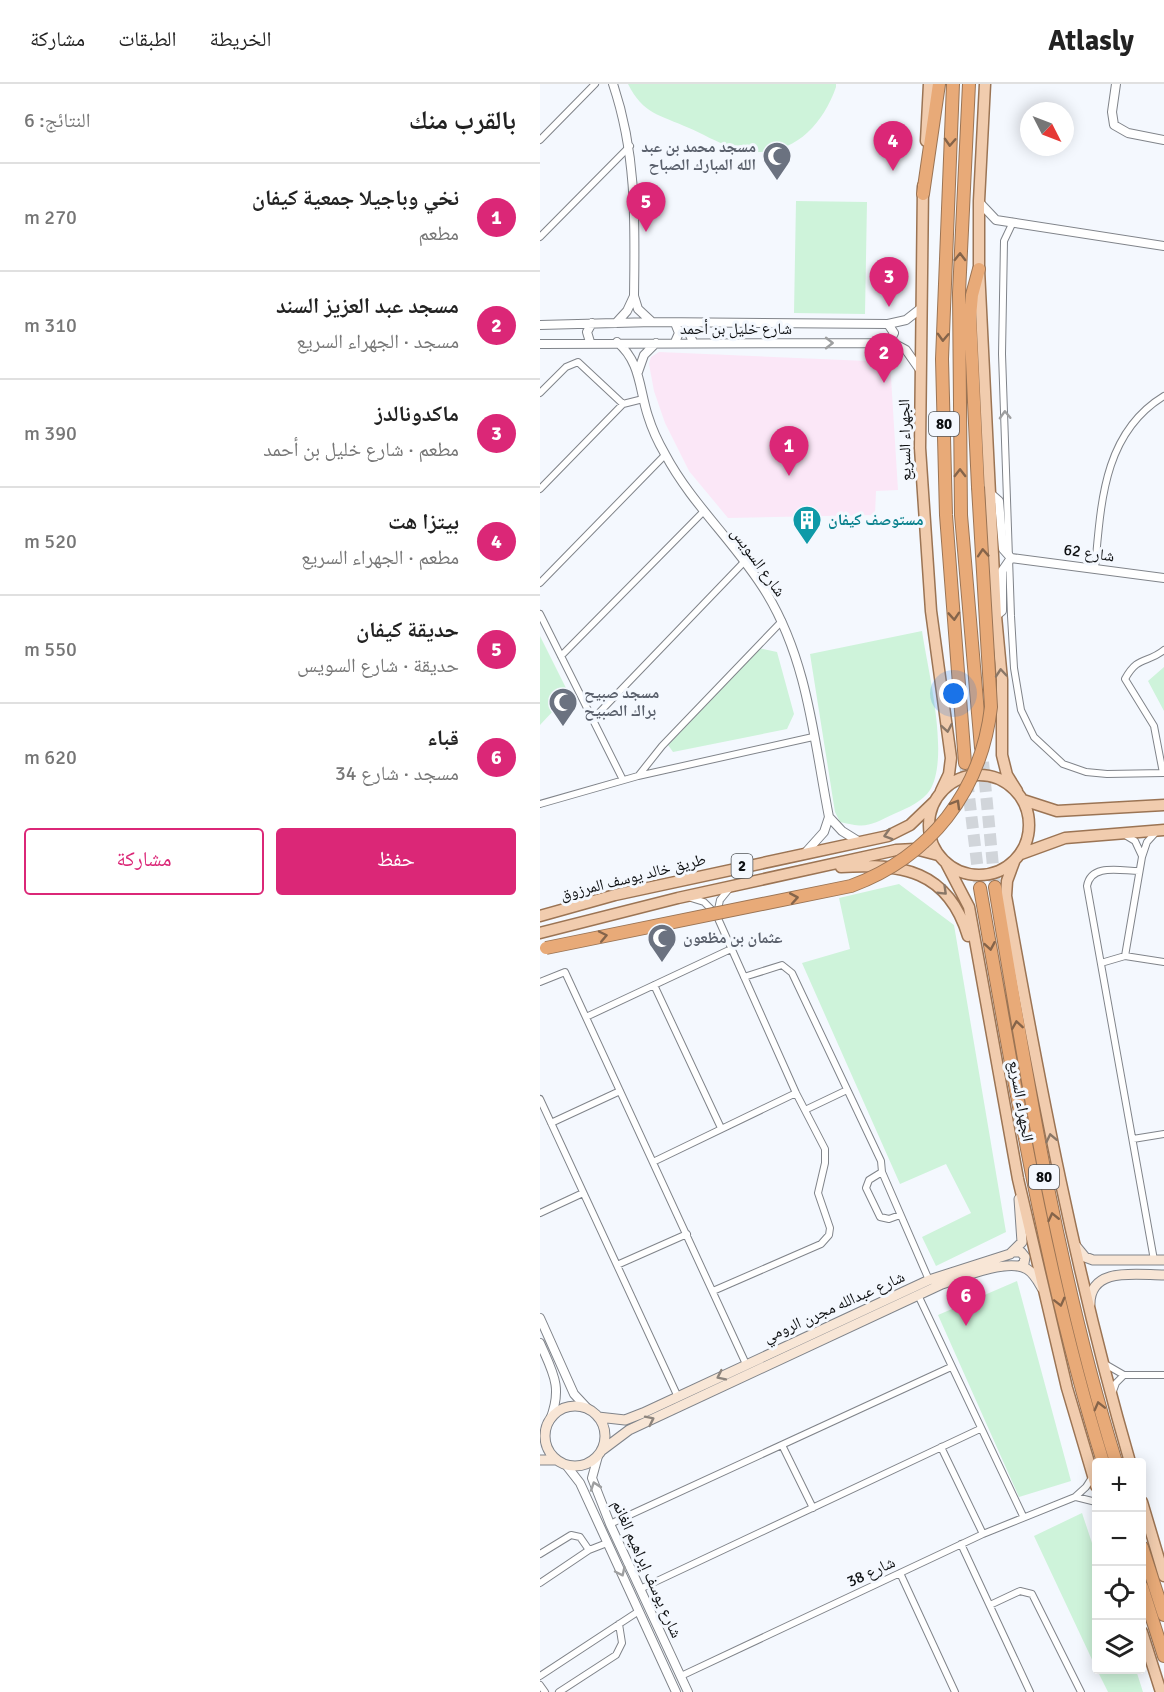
<!DOCTYPE html>
<html lang="ar">
<head>
<meta charset="utf-8">
<style>
  :root { --surface:#fff; --page:#f6f6f6; --text:#222; --muted:#767676; --line:#e0e0e0; --accent:#db2777 }
  body { margin:0; font-family:Signika,"Noto Naskh Arabic",sans-serif; background:var(--page); color:var(--text); direction:rtl }
  .controls { position:absolute; right:18px; bottom:18px; display:grid; overflow:hidden; border-radius:6px; box-shadow:0 3px 15px #0003 }
  .controls button { width:54px; height:54px; display:grid; place-items:center; padding:0; border:0; border-bottom:2px solid var(--line); background:var(--surface); color:var(--text); font:30px sans-serif }
  .compass { position:absolute; left:480px; top:18px; width:54px; height:54px; border-radius:50%; background:var(--surface); box-shadow:0 3px 15px #0003; rotate:132deg }
  .you { position:absolute; left:414px; top:610px; width:21px; height:21px; margin:-15px; border:4px solid #fff; border-radius:50%; background:#1a73e8; box-shadow:0 0 0 9px #1a73e833 }
  .badge { display:grid; place-items:center; width:39px; height:39px; border-radius:50%; background:var(--accent); color:#fff; font-size:20px; font-weight:700 }
  .pin { position:absolute; translate:-50% -50px; filter:drop-shadow(0 2px 3px #0008) }
  .pin::after { content:''; position:absolute; top:32px; width:21px; height:18px; background:inherit; clip-path:polygon(0 0,100% 0,50% 100%) }
  .list { margin:0; padding:0; list-style:none }
  h2 { display:flex; justify-content:space-between; align-items:center; height:78px; margin:0; padding:0 24px; font-size:26px }
  h2 small { font-size:20px; font-weight:400; color:var(--muted) }
  .list li { display:grid; grid-template-columns:39px 1fr auto; gap:18px; align-items:center; box-sizing:border-box; height:108px; padding:0 24px; border-top:2px solid var(--line) }
  .list b { display:block; font-size:22px; white-space:nowrap }
  .list p { margin:0; font-size:20px; white-space:nowrap; color:var(--muted) }
  .list em { font-size:20px; font-style:normal; color:var(--muted) }
  .actions { display:flex; gap:12px; padding:18px 24px }
  .actions a { flex:1; padding:14px 0; border:2px solid var(--accent); border-radius:6px; text-align:center; font-size:21px; color:var(--accent) }
  .actions .main { background:var(--accent); color:#fff }
  .icon { flex:none; width:33px; height:33px; fill:none; stroke:currentColor; stroke-width:2; stroke-linecap:round; stroke-linejoin:round }
  .map { position:relative; flex:none; width:624px; height:1608px; overflow:hidden; direction:ltr }
  header { display:flex; align-items:center; gap:36px; box-sizing:border-box; height:84px; padding:0 30px; background:var(--surface); border-bottom:2px solid var(--line) }
  header strong { font-size:28px }
  nav { display:flex; gap:33px; margin-inline-start:auto; font-size:21px }
  main { display:flex }
  aside { flex:1; background:var(--surface) }
  .map>svg:first-child { display:block }
  .commercial { fill:#fbe7f7 }
  .green { fill:#cef3da }
  .lines { fill:none; stroke-linecap:round; stroke-linejoin:round }
  .motorway-tunnel { stroke:#d1d5da; stroke-width:12; stroke-dasharray:12 6; stroke-linecap:butt }
  .minor-casing { stroke:#80848a; stroke-width:8 }
  .tertiary-casing { stroke:#80848a; stroke-width:10 }
  .secondary-casing { stroke:#80848a; stroke-width:11 }
  .primary-casing { stroke:#9b7454; stroke-width:13 }
  .motorway-casing { stroke:#9b7454; stroke-width:14 }
  .minor { stroke:#fff; stroke-width:6 }
  .tertiary { stroke:#fff; stroke-width:8 }
  .secondary { stroke:#f8e6d6; stroke-width:9 }
  .primary { stroke:#f1ccae; stroke-width:10 }
  .motorway { stroke:#e8aa78; stroke-width:12 }
  .motorway-bridge-casing { stroke:#9b7454; stroke-width:14; stroke-linecap:butt }
  .motorway-bridge { stroke:#e8aa78; stroke-width:12 }
  .oneway { stroke:#85644a }
  .oneway2 { stroke:#9e9fa0 }
  .oneway3 { stroke:#8a7767 }
  .oneway4 { stroke:#8e857d }
  .labels { text-anchor:middle; dominant-baseline:central; stroke-width:6; stroke-linejoin:round; paint-order:stroke }
  .shield { fill:#f4f8fe; stroke:#525558; stroke-width:1.5 }
  .shield-label { font-size:15px; font-weight:bold; fill:#0d0f11 }
  .worship-label { font-size:16px; font-weight:bold; fill:#5b616d; stroke:#f4f8fe; text-anchor:start }
  .street-label { font-size:16px; fill:#0d0f11; stroke:#f4f8fe }
  .culture-label { font-size:16px; font-weight:bold; fill:#0d838f; stroke:#f4f8fe; text-anchor:start }
</style>
</head>
<body>
<header>
<strong>Atlasly</strong>
<nav><a>الخريطة</a><a>الطبقات</a><a>مشاركة</a></nav>
</header>
<main>
<div class="map">
<svg width="624" height="1608" viewBox="0 0 624 1608">
  <rect width="100%" height="100%" fill="#f4f8fe"/>
  <path class="commercial" d="M 119,268 L 350,278 L 358,406 L 336,407 L 335,431 L 188,434 L 149,387 L 125,339 L 114,307 L 109,280 L 111,273 Z"/>
  <path class="green" d="M 88,0 L 296,0 L 296,3 C 280,49 242,81 191,63 C 176,58 163,50 149,44 C 120,31 103,30 88,0 Z
    M 256,117 L 327,118 L 325,230 L 254,229 Z
    M 382,547 C 388,587 410,673 390,706 C 383,717 368,724 356,729 C 330,741 328,745 300,738 L 295,728 L 270,570 Z
    M 0,552 L 29,610 L 0,641 Z
    M 218,564 L 237,568 L 254,630 L 247,645 L 133,668 L 128,661 Z
    M 624,583 L 624,627 L 608,597 Z
    M 359,800 L 414,841 L 466,1148 L 396,1182 L 382,1153 L 431,1129 L 406,1080 L 360,1100 L 262,879 L 310,865 L 299,814 Z
    M 477,1197 L 531,1397 L 479,1413 L 398,1231 Z
    M 542,1429 L 556,1471 L 556,1584 L 494,1452 Z
    M 557,1586 L 596,1586 L 603,1608 L 568,1608 Z"/>
  <g class="lines">
    <path class="motorway-tunnel" d="M 443,678 L 455,803
      M 425,679 L 440,804"/>
    <g class="minor-casing">
      <path id="minor" d="M 0,56 L 55,0
        M 473,138 L 464,157 L 462,270 L 471,532 L 474,584 L 481,626 L 494,653 L 523,680 L 546,688 L 567,690 L 624,689
        M 0,153 L 90,62
        M 0,309 L 26,283 L 38,278 L 83,320
        M 0,405 L 83,320 L 103,315
        M 555,484 C 561,420 563,349 624,312
        M 0,499 L 125,371
        M 0,530 L 83,696
        M 21,572 L 164,427
        M 53,635 L 204,478
        M 623,689 L 614,642 L 585,595 C 598,571 607,580 624,566
        M 99,691 L 122,662 L 242,537
        M 0,720 L 98,692 L 273,653
        M 585,751 L 595,757 L 602,772
        M 599,787 C 581,787 551,779 547,802 L 614,1176
        M 151,814 L 164,818 L 176,830 L 256,1009 L 285,1065 L 285,1079 L 278,1109 L 290,1144 L 289,1151 L 281,1160 L 173,1207
        M 177,830 L 180,816 L 189,805
        M 585,872 L 602,773 L 607,758 L 617,747
        M 561,879 L 585,872 L 624,878
        M 204,893 L 242,881 L 252,889 L 341,1077 L 342,1088 L 389,1196
        M 0,898 L 25,888 L 206,1280
        M 114,901 L 181,1044
        M 46,933 L 191,865
        M 0,1015 L 138,1313
        M 265,1026 L 307,1006
        M 11,1039 L 80,1007
        M 593,1055 L 624,1050
        M 113,1078 L 256,1009
        M 342,1088 L 329,1096 L 326,1104 L 340,1133 L 349,1135 L 360,1131
        M 0,1129 L 43,1109
        M 77,1181 L 147,1150
        M 378,1211 L 483,1432
        M 565,1280 L 584,1291 L 624,1291
        M 572,1310 L 576,1299 L 584,1291
        M 242,1361 L 273,1424
        M 401,1363 L 443,1450
        M 536,1413 L 556,1418
        M 70,1440 L 411,1283
        M 421,1460 L 490,1608
        M 0,1470 L 31,1451 L 40,1453 L 49,1466
        M 360,1489 L 415,1608
        M 0,1499 L 49,1466 L 67,1459
        M 100,1505 L 440,1345
        M 450,1521 L 480,1507 L 492,1510 L 541,1608
        M 0,1592 L 99,1527
        M 141,1592 L 443,1450 L 535,1413 L 546,1403 L 553,1392
        M 0,1601 L 5,1608
        M 19,1608 L 76,1571 L 82,1559 L 79,1540"/>
    </g>
    <g class="tertiary-casing">
      <path id="tertiary" d="M 73,0 C 97,71 95,138 94,212 L 98,225 L 112,238
        M 576,0 L 572,28 L 574,41 L 588,49 L 624,56
        M 440,119 L 456,136 L 624,162
        M 76,239 L 87,227 L 94,212
        M 153,239 L 149,249 L 153,258
        M 348,240 L 354,249 L 349,259
        M 0,241 L 113,238 L 348,240 L 366,236 L 380,225
        M 50,258 L 47,248 L 52,239
        M 77,258 C 101,278 99,305 108,332 C 112,345 118,358 125,370 C 152,421 197,460 227,510 C 268,578 274,657 289,733 L 284,748 L 266,768
        M 135,258 L 139,249 L 135,239
        M 0,260 L 353,259 L 366,266 L 380,286
        M 98,288 L 104,271 L 116,259
        M 451,410 L 459,417 L 463,465 L 471,474 L 624,494
        M 456,532 L 462,527 L 462,487 L 471,474
        M 289,733 L 302,747 L 318,757
        M 0,1234 L 34,1310 L 48,1325
        M 0,1259 C 13,1289 23,1303 10,1336
        M 58,1372 L 52,1394 L 70,1440 L 148,1608
        M 26,1381 L 40,1399 L 136,1608"/>
    </g>
    <g class="secondary-casing">
      <path id="secondary" d="M 536,1162 L 545,1173 L 553,1176 L 624,1176
        M 474,1168 L 481,1168 L 485,1173 L 484,1179 L 480,1182
        M 550,1220 C 550,1182 597,1191 624,1191
        M5 1352a30 30 0 1 1 60 0a30 30 0 1 1-60 0Z
        M 58,1333 L 85,1336 L 103,1329 L 389,1196 L 470,1170 L 482,1158 L 479,1115
        M 61,1367 L 89,1346 L 402,1200 C 422,1193 468,1174 487,1185 C 494,1189 498,1197 502,1204
        M 0,1376 L 17,1376"/>
    </g>
    <g class="primary-casing">
      <path id="primary" d="M 445,0 L 439,117 L 439,185 L 456,532 L 462,596 L 462,671 L 467,691 L 477,707
        M 386,57 L 389,0
        M 383,102 L 380,364 L 391,527 L 411,674 L 409,690 L 401,707
        M389 741a50 50 0 1 1 100 0a50 50 0 1 1-100 0Z
        M 483,716 L 517,727 L 624,721
        M 481,770 L 525,754 L 624,746
        M 474,778 L 467,797 L 466,812 C 500,1003 536,1192 590,1378
        M 406,779 L 429,823 L 478,1095 L 527,1304 L 556,1402
        M 301,783 C 361,779 408,786 428,852
        M 0,832 L 75,811 L 348,752 L 370,741 L 395,717
        M 0,849 L 138,814 L 356,766 L 375,765 L 398,771
        M 602,1418 L 624,1492
        M 602,1548 L 621,1608"/>
    </g>
    <g class="motorway-casing">
      <path id="motorway" d="M 413,0 L 402,275 L 406,431 L 425,679
        M 429,0 L 419,209 L 421,431 L 441,664
        M 383,110 L 399,0
        M 438,403 L 430,233 L 432,211 L 439,185
        M 455,803 C 487,997 518,1190 576,1378
        M 440,804 C 474,997 505,1191 563,1378
        M 602,1463 L 624,1531
        M 602,1503 L 624,1572"/>
    </g>
    <use href="#minor" class="minor"/>
    <use href="#tertiary" class="tertiary"/>
    <use href="#secondary" class="secondary"/>
    <use href="#primary" class="primary"/>
    <use href="#motorway" class="motorway"/>
    <g class="motorway-bridge-casing">
      <path id="motorway-bridge" d="M 6,864 L 311,802 C 390,773 441,708 451,623 L 438,403"/>
    </g>
    <use href="#motorway-bridge" class="motorway-bridge"/>
  </g>
  <defs><path id="oneway-chevron" d="M-2-3.5L2.5 0L-2 3.5" fill="none" stroke-width="1.6" stroke-linecap="round" stroke-linejoin="round" transform="scale(1.5)"/></defs>
  <g class="oneway">
    <use href="#oneway-chevron" transform="translate(410 58) rotate(93)"/>
    <use href="#oneway-chevron" transform="translate(420 173) rotate(-89)"/>
    <use href="#oneway-chevron" transform="translate(403 253) rotate(92)"/>
    <use href="#oneway-chevron" transform="translate(420 389) rotate(-90)"/>
    <use href="#oneway-chevron" transform="translate(443 469) rotate(-94)"/>
    <use href="#oneway-chevron" transform="translate(414 532) rotate(86)"/>
    <use href="#oneway-chevron" transform="translate(416 720) rotate(-60)"/>
    <use href="#oneway-chevron" transform="translate(254 814) rotate(-10)"/>
    <use href="#oneway-chevron" transform="translate(63 852) rotate(-12)"/>
    <use href="#oneway-chevron" transform="translate(450 862) rotate(80)"/>
    <use href="#oneway-chevron" transform="translate(477 941) rotate(-99)"/>
    <use href="#oneway-chevron" transform="translate(513 1133) rotate(-103)"/>
    <use href="#oneway-chevron" transform="translate(520 1218) rotate(76)"/>
    <use href="#oneway-chevron" transform="translate(559 1322) rotate(-104)"/>
  </g>
  <g class="oneway2">
    <use href="#oneway-chevron" transform="translate(289 259)"/>
    <use href="#oneway-chevron" transform="translate(465 331) rotate(-92)"/>
    <use href="#oneway-chevron" transform="translate(55 1402) rotate(-109)"/>
    <use href="#oneway-chevron" transform="translate(81 1488) rotate(65)"/>
  </g>
  <g class="oneway3">
    <use href="#oneway-chevron" transform="translate(461 589) rotate(-95)"/>
    <use href="#oneway-chevron" transform="translate(407 644) rotate(80)"/>
    <use href="#oneway-chevron" transform="translate(348 751) rotate(164)"/>
    <use href="#oneway-chevron" transform="translate(403 807) rotate(44)"/>
    <use href="#oneway-chevron" transform="translate(511 1054) rotate(-102)"/>
  </g>
  <g class="oneway4">
    <use href="#oneway-chevron" transform="translate(181 1292) rotate(154)"/>
    <use href="#oneway-chevron" transform="translate(110 1336) rotate(-26)"/>
  </g>
  <defs>
    <g id="mosque-pin" transform="scale(1.5)"><path d="M0 17L-7.5 6A9.5 9.5 0 1 1 7.5 6Z" fill="#6b7280" stroke="#f4f8fe"/><path d="M3.5-4.9A6 6 0 1 0 3.5 4.9A5 5 0 1 1 3.5-4.9Z" fill="#fff"/></g>
    <g id="building-pin" transform="scale(1.5)"><path d="M0 17L-7.5 6A9.5 9.5 0 1 1 7.5 6Z" fill="#0f9aa8" stroke="#f4f8fe"/><path d="M-4-6H4V6H1V3H-1V6H-4ZM-2.5-4.3h1.7v1.8h-1.7ZM.8-4.3h1.7v1.8H.8ZM-2.5-1h1.7V.8h-1.7ZM.8-1h1.7V.8H.8Z" fill="#fff"/></g>
  </defs>
  <g fill-rule="evenodd">
    <use href="#mosque-pin" x="237" y="72"/>
    <use href="#building-pin" x="267" y="436"/>
    <use href="#mosque-pin" x="23" y="618"/>
    <use href="#mosque-pin" x="122" y="854"/>
  </g>
  <g class="labels">
    <g class="shield">
      <rect x="389" y="328" width="30" height="24" rx="4.5"/>
      <rect x="191.5" y="770" width="21" height="24" rx="4.5"/>
      <rect x="489" y="1081" width="30" height="24" rx="4.5"/>
    </g>
    <g class="shield-label">
      <text x="404" y="340">80</text>
      <text x="202" y="782">2</text>
      <text x="504" y="1093">80</text>
    </g>
    <g class="worship-label">
      <text x="216" y="63" text-anchor="end">مسجد محمد بن عبد<tspan x="216" dy="18">الله المبارك الصباح</tspan></text>
      <text x="44" y="609">مسجد صبيح<tspan x="44" dy="18">براك الصبيح</tspan></text>
      <text x="143" y="854">عثمان بن مظعون</text>
    </g>
    <g class="street-label">
      <text x="196" y="245">شارع خليل بن أحمد</text>
      <text transform="translate(365 356) rotate(-91)">الجهراء السريع</text>
      <text transform="translate(549 469) rotate(8)">شارع 62</text>
      <text transform="translate(218 478) rotate(54)">شارع السويس</text>
      <text transform="translate(93 793) rotate(-14)">طريق خالد يوسف المرزوق</text>
      <text transform="translate(481 1017) rotate(80)">الجهراء السريع</text>
      <text transform="translate(294 1223) rotate(-24)">شارع عبدالله مجرن الرومي</text>
      <text transform="translate(107 1485) rotate(66)">شارع يوسف إبراهيم الغانم</text>
      <text transform="translate(331 1488) rotate(-25)">شارع 38</text>
    </g>
    <g class="culture-label">
      <text x="288" y="436">مستوصف كيفان</text>
    </g>
  </g>
</svg>
<div class="controls">
<button>+</button>
<button>−</button>
<button><svg class="icon" aria-label="locate" viewBox="0 0 24 24"><circle cx="12" cy="12" r="6"/><path d="M12 2v4M12 18v4M2 12h4M18 12h4"/></svg></button>
<button><svg class="icon" aria-label="layers" viewBox="0 0 24 24"><path d="M12 4l9 5-9 5-9-5zM3 14l9 5 9-5"/></svg></button>
</div>
<svg class="compass" viewBox="-18 -18 36 36"><path d="M0-13l5 13h-10z" fill="#e53935"/><path d="M0 13l5-13h-10z" fill="#767676"/></svg>
<div class="you"></div>
<div class="pin badge" style="left:249px;top:392px">1</div>
<div class="pin badge" style="left:344px;top:299px">2</div>
<div class="pin badge" style="left:349px;top:223px">3</div>
<div class="pin badge" style="left:353px;top:87px">4</div>
<div class="pin badge" style="left:106px;top:148px">5</div>
<div class="pin badge" style="left:426px;top:1242px">6</div>
</div>
<aside>
<h2>بالقرب منك<small>النتائج: 6</small></h2>
<ul class="list">
<li><span class="badge">1</span><div><b>نخي وباجيلا جمعية كيفان</b><p>مطعم</p></div><em>270 m</em></li>
<li><span class="badge">2</span><div><b>مسجد عبد العزيز السند</b><p>مسجد · الجهراء السريع</p></div><em>310 m</em></li>
<li><span class="badge">3</span><div><b>ماكدونالدز</b><p>مطعم · شارع خليل بن أحمد</p></div><em>390 m</em></li>
<li><span class="badge">4</span><div><b>بيتزا هت</b><p>مطعم · الجهراء السريع</p></div><em>520 m</em></li>
<li><span class="badge">5</span><div><b>حديقة كيفان</b><p>حديقة · شارع السويس</p></div><em>550 m</em></li>
<li><span class="badge">6</span><div><b>قباء</b><p>مسجد · شارع 34</p></div><em>620 m</em></li>
</ul>
<div class="actions"><a class="main">حفظ</a><a>مشاركة</a></div>
</aside>
</main>
</body>
</html>
